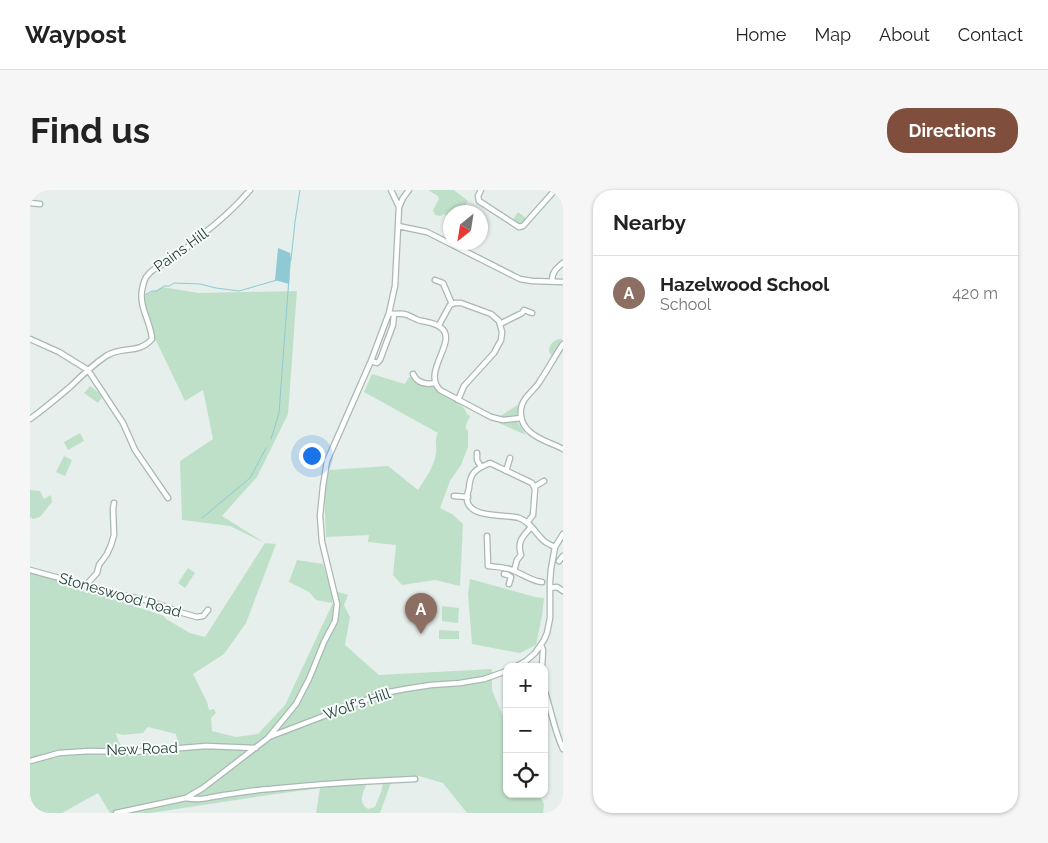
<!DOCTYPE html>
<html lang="en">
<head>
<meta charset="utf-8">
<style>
  :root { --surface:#fff; --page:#f6f6f6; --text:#222; --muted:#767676; --line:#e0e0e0; --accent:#804e3d }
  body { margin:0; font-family:Raleway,sans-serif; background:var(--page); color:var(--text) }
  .controls { position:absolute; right:15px; bottom:15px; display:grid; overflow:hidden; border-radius:10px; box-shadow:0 1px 4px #0004 }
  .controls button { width:45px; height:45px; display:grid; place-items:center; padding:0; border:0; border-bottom:1px solid var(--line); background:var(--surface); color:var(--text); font:25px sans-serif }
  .compass { position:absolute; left:413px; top:15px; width:45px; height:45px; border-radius:50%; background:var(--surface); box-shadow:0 1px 4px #0004; rotate:210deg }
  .you { position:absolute; left:281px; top:265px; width:18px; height:18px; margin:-12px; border:4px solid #fff; border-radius:50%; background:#1a73e8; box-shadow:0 0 0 8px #1a73e833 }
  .badge { display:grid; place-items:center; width:32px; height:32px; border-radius:50%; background:var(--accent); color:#fff; font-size:16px; font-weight:700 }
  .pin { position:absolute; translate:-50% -41px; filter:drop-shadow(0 1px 2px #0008) }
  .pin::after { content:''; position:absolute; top:26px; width:18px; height:15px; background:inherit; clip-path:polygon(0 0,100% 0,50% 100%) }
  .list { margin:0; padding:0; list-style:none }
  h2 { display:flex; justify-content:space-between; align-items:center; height:65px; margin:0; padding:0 20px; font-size:21px }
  h2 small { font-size:16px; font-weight:400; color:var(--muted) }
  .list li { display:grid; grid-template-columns:32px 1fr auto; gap:15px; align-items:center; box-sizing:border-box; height:75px; padding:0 20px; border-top:1px solid var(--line) }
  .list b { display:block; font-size:19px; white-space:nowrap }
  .list p { margin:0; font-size:16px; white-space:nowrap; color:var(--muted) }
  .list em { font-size:16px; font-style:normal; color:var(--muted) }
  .icon { flex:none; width:28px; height:28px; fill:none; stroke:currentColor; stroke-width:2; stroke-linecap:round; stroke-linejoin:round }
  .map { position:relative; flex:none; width:533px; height:623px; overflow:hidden; border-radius:20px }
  header { display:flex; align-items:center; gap:30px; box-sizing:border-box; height:70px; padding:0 25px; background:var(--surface); border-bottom:1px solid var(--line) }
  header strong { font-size:24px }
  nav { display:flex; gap:28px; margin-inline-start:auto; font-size:18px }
  .intro { display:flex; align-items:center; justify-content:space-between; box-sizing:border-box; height:120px; padding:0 30px }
  h1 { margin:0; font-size:35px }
  .button { padding:12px 22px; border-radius:20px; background:var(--accent); color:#fff; font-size:18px; font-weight:700 }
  main { display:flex; gap:30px; padding:0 30px }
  aside { flex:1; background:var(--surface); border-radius:20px; box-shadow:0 1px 4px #0004 }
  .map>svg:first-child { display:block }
  .green { fill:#bfe0c8; fill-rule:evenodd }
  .water { fill:#8ec9d4 }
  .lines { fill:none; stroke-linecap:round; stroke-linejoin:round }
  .stream { stroke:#8ec9d4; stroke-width:1 }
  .minor-casing { stroke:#a8b8b2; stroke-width:7 }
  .minor { stroke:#fff; stroke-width:4.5 }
  .labels { text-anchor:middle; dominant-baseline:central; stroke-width:4; stroke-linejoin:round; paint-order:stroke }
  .street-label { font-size:15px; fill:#24423a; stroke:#f7fbf9 }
</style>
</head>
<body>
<header>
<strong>Waypost</strong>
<nav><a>Home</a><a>Map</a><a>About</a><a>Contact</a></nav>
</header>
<div class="intro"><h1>Find us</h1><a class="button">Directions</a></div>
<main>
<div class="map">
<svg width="533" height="623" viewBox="0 0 533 623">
  <rect width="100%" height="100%" fill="#e6efeb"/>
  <path class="green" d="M 398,0 L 424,0 L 438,11 L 432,20 L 434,22 L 420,22 L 420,26 L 414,24 L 411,26 L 405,25 L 403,20 L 409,9 L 408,6 Z
    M 488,22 L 497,29 L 492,34 L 489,35 L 482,31 Z
    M 132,97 L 169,103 L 267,101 L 258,224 L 227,287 L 192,326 L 235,353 L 246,354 L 216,433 L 194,464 L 163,484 L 177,512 L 179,520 L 184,519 L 186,523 L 181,528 L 182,541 L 206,547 L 228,544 L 255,515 L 308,402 L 318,405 L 314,415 L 320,427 L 315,455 L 349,485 L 462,479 L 462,500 L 477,536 L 477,604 L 509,604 L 514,614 L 513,623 L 437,623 L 413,593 L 389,586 L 363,587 L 350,623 L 286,623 L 290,598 L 239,605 L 120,623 L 80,623 L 68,603 L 32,623 L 0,623 L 0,381 L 134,426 L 136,429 L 160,443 L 175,447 L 235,353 L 200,336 L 152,330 L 150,271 L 183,249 L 173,200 L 155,211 L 120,138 L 112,107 ZM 118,537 L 146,544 L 148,553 L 156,561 L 102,564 C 93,557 88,555 86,543 L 93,545 L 113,543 ZM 353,593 L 351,602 L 345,617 L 338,619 C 328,613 332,603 337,594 Z
    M 529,149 L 532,149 L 522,166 L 519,162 C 519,155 522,151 529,149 Z
    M 342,184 L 375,194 L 379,187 L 395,195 L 403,196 L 409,202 L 424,210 L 434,218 L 437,224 L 440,226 C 438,232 433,236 438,241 L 438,257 L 431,275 L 420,291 L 410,318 L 422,324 L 433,334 L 430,396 L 405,390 L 372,395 L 363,385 L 366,355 L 338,352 L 339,345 L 296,347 L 294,299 L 299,280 L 358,276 L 388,300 C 395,289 404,277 406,263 C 407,256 404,250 408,243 L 334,202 Z
    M 60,196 L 73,206 L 68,213 L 54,203 Z
    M 489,214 L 487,226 L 473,227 L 469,227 Z
    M 487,231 L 496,245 L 469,233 L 469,232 Z
    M 50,243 L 54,251 L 38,260 L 34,252 Z
    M 34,266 L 42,270 L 35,286 L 26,282 Z
    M 0,300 L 10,301 L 14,309 L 21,305 L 22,312 L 10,327 L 3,329 L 0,327 Z
    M 267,370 L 293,374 L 302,403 L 302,413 L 286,410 L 279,402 L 259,392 Z
    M 158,378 L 165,383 L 155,398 L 148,393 Z
    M 440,389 L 505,407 L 514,408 L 512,426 L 506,455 L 490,463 L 442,454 L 438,404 Z
    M 412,416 L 429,418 L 428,433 L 412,431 Z
    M 409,440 L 429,441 L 429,449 L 409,449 Z"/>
  <path class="water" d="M 248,58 L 260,63 L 261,69 L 259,94 L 245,90 Z"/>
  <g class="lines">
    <path class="stream" d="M 261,70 L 265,32 L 270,0
      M 113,106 L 122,101 L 127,101 L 134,96 L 139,96 L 144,93 L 170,94 L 186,98 L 209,101 L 247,90
      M 241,249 L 249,223 L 259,88
      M 172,328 L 220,288 L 236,258"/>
    <g class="minor-casing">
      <path id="minor" d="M 361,0 L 369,17
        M 451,0 L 448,6 L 449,11 L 489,37 L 493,36 L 525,0
        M 0,13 L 10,14
        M 368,36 L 397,42 L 490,89 L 502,91 L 533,92
        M 405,90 L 413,93 L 422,114
        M 522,91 C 522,82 526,79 533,73
        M 359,123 C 364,125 369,123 374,124 C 379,125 383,128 388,130 C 395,132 404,132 410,137 C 430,150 391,181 410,200 L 461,227 L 473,230 L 491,228
        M 470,134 L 492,123 L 494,120 L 502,123
        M 409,135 L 420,115 L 425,113 L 431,113 L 461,124 L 469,131 L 472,142 L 471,150 L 464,163 L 434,196 L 428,210
        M 0,149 L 29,162 L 58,180 L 93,233 L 105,260 L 138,308
        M 533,154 C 525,166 518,179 510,191 C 506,198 500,202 495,209 C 488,219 490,233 499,241 C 508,250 522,253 533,259
        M 341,171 L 347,173 L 350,170 L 363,135 L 364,124
        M 383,184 C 387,193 395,195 405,193
        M 0,229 C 14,219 27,208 40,197 C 51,186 63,175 76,166 C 92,155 108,165 122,149 C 121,132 109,118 112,100 C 113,96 114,89 117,86 C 124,76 136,74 145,67 C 154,61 161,54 169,47 C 189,32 204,19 220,0
        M 447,263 L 447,270 L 451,277
        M 476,281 L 480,268
        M 504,297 L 514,291
        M 424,306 L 438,307
        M 497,333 L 503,325 L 505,299 L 502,293 L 460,273 C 446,279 440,282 439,298 C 438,301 437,306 437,310 C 440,329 476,324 489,328 C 499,331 505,342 512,349 C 515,353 521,355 525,357
        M 457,346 L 458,376 C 466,377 475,377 482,380 C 491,383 503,392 512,392
        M 529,371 L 533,366
        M 0,380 L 91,405 L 120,411 L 149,422 L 167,427 L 173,426 L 178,420
        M 484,381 L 487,370 L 491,365 C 487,352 492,347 501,337
        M 474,384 L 478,385 L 481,387 L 479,394
        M 56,395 L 67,383 L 69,375 L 77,364 L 81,355 L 84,345 L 83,319 L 84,313
        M 520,398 L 527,397 L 533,401
        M 511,455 L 513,460 L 512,477
        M 485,477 L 496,471 L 505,463 L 514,450 L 517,443 L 520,428 L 520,392 L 521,379 L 525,357 L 533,344
        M 514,499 C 521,519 524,540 533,559
        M 239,547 L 354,503 L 375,499 L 401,495 L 430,493 L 454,489 L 477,481
        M 0,571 L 29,563 L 60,561 L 103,562 L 176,556 L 226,558
        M 156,608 C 170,611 181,607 194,605 C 209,603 224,600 240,599 C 288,594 337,591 385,589
        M 86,623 L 156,608 L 173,598 L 238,548 L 266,514 L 279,489 L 294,452 L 305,431 L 307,414 L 292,352 L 290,326 L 293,296 L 297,271 L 341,171 L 359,123 L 365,96 L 369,17 L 373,8 L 379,0"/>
    </g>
    <use href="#minor" class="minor"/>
  </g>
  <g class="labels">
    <g class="street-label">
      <text transform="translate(151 60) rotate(-36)">Pains Hill</text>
      <text transform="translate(90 405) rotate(16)">Stoneswood Road</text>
      <text transform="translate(327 514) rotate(-19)">Wolf's Hill</text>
      <text transform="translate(112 559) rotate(-2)">New Road</text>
    </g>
  </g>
</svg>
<div class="controls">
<button>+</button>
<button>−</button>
<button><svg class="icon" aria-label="locate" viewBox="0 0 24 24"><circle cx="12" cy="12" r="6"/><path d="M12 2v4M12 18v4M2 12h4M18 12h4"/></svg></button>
</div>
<svg class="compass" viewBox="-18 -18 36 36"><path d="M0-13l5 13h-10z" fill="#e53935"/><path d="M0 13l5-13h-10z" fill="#767676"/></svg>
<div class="you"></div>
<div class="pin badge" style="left:391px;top:444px;background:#8d6e63">A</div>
</div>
<aside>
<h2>Nearby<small></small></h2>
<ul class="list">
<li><span class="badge" style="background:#8d6e63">A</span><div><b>Hazelwood School</b><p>School</p></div><em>420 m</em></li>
</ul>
</aside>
</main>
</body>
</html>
